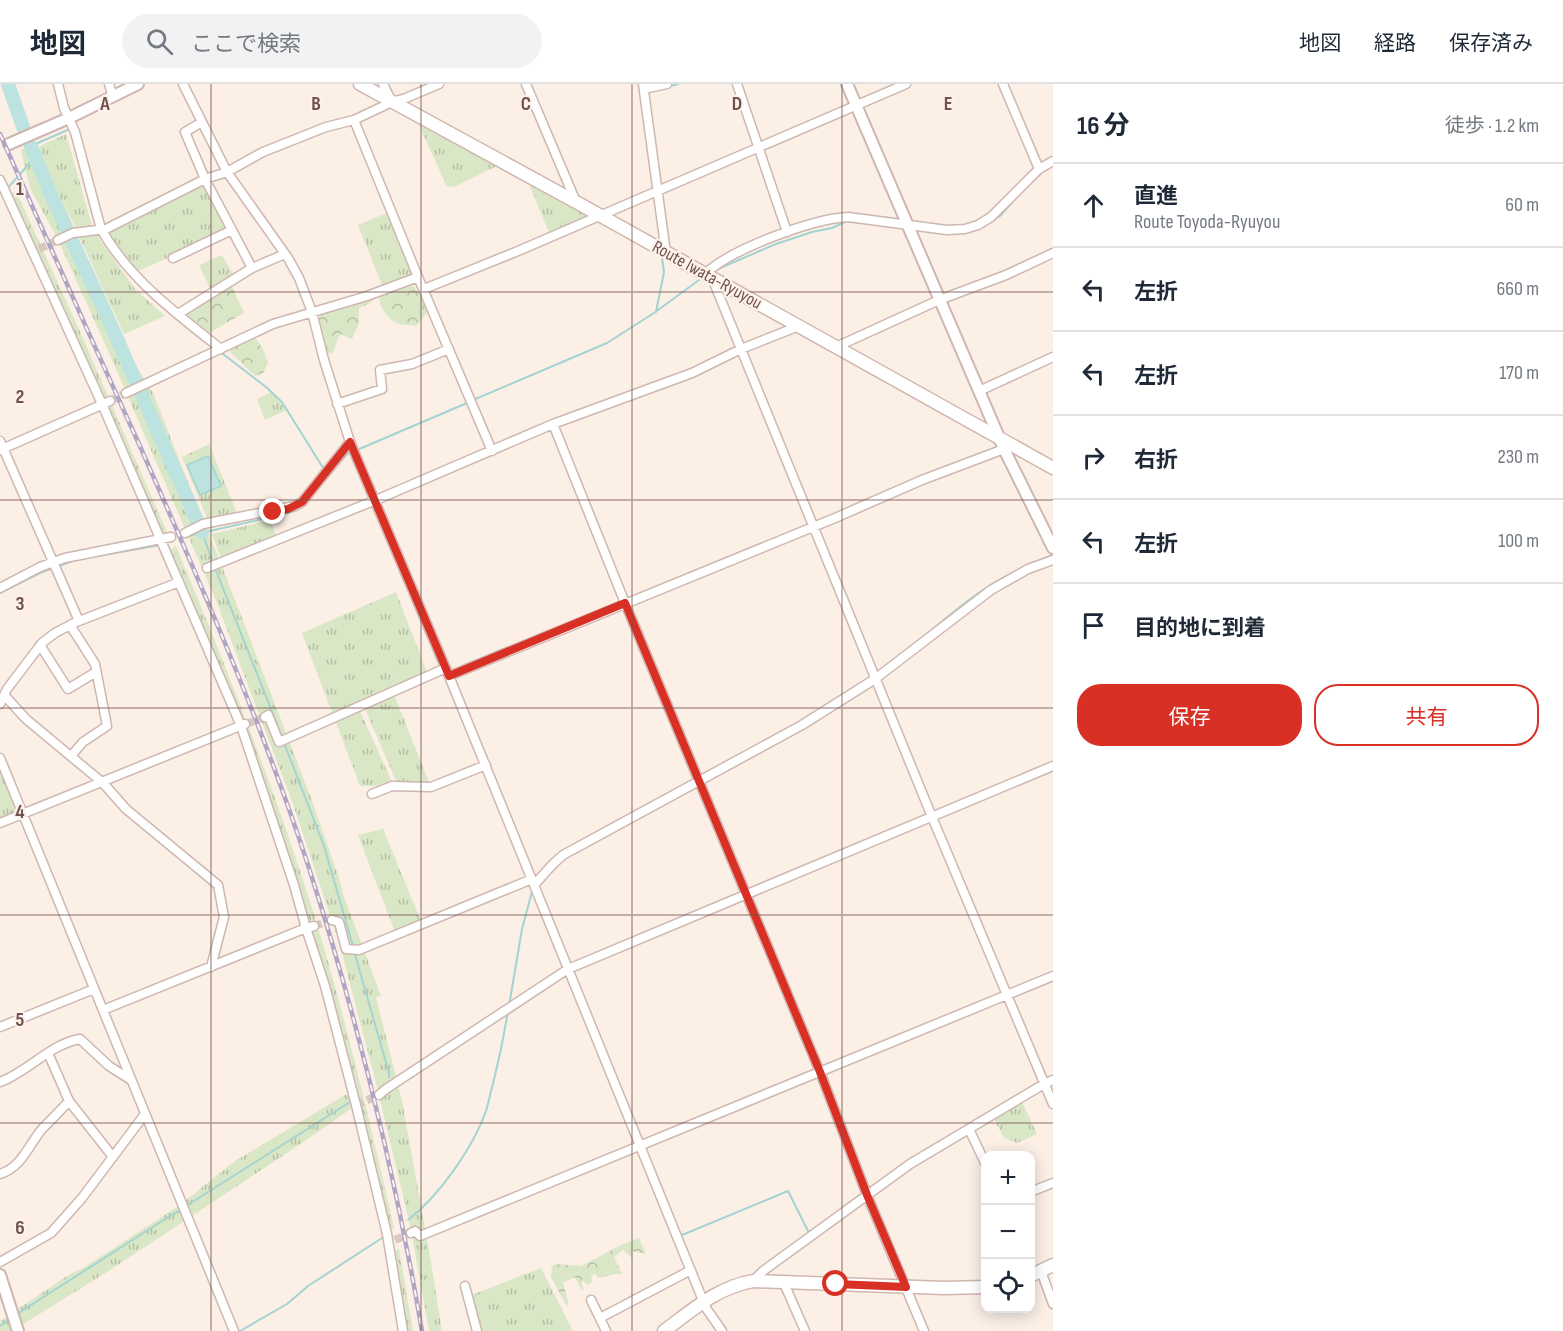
<!DOCTYPE html>
<html lang="ja">
<head>
<meta charset="utf-8">
<style>
  :root { --surface:#fff; --page:#f2f2f3; --text:#1f2937; --muted:#747a83; --line:#e0e1e3; --accent:#d93025 }
  body { margin:0; font-family:"Sofia Sans Condensed","Noto Sans JP",sans-serif; background:var(--page); color:var(--text) }
  .controls { position:absolute; right:18px; bottom:18px; display:grid; overflow:hidden; border-radius:12px; box-shadow:0 3px 15px #0003 }
  .controls button { width:54px; height:54px; display:grid; place-items:center; padding:0; border:0; border-bottom:2px solid var(--line); background:var(--surface); color:var(--text); font:30px sans-serif }
  .stop { position:absolute; width:18px; height:18px; margin:-14px; border:4px solid #d93025; border-radius:50%; background:#fff }
  .stop.end { background:#d93025; border-color:#fff; box-shadow:0 2px 6px #0008 }
  .list { margin:0; padding:0; list-style:none }
  h2 { display:flex; justify-content:space-between; align-items:center; height:78px; margin:0; padding:0 24px; font-size:26px }
  h2 small { font-size:20px; font-weight:400; color:var(--muted) }
  .list li { display:grid; grid-template-columns:39px 1fr auto; gap:18px; align-items:center; box-sizing:border-box; height:84px; padding:0 24px; border-top:2px solid var(--line) }
  .list b { display:block; font-size:22px; white-space:nowrap }
  .list p { margin:0; font-size:20px; white-space:nowrap; color:var(--muted) }
  .list em { font-size:20px; font-style:normal; color:var(--muted) }
  .actions { display:flex; gap:12px; padding:18px 24px }
  .actions a { flex:1; padding:14px 0; border:2px solid var(--accent); border-radius:24px; text-align:center; font-size:21px; color:var(--accent) }
  .actions .main { background:var(--accent); color:#fff }
  .icon { flex:none; width:33px; height:33px; fill:none; stroke:currentColor; stroke-width:2; stroke-linecap:round; stroke-linejoin:round }
  .map { position:relative; flex:none; width:1053px; height:1247px; overflow:hidden }
  header { display:flex; align-items:center; gap:36px; box-sizing:border-box; height:84px; padding:0 30px; background:var(--surface); border-bottom:2px solid var(--line) }
  header strong { font-size:28px }
  nav { display:flex; gap:33px; margin-inline-start:auto; font-size:21px }
  .search { width:420px; height:54px; background:var(--page); display:flex; align-items:center; gap:15px; box-sizing:border-box; padding:0 21px; border-radius:33px; color:var(--muted); font-size:22px }
  main { display:flex }
  aside { flex:1; background:var(--surface) }
  .map>svg:first-child { display:block }
  .grass { fill:url(#grass-tufts) }
  .forest { fill:url(#forest-crowns) }
  .water { fill:#bce3e0; stroke:#a3d4d1; stroke-width:1.5 }
  .lines { fill:none; stroke-linecap:round; stroke-linejoin:round }
  .stream { stroke:#a3d4d1; stroke-width:2 }
  .river { stroke:#bce3e0; stroke-width:14 }
  .minor-tunnel { stroke:#d9c8c0; stroke-width:8; stroke-dasharray:8 4; stroke-linecap:butt }
  .minor-casing { stroke:#ceb7b0; stroke-width:11 }
  .tertiary-casing { stroke:#ceb7b0; stroke-width:14 }
  .secondary-casing { stroke:#d0b6ae; stroke-width:15 }
  .minor { stroke:#fff; stroke-width:8 }
  .tertiary { stroke:#fff; stroke-width:10 }
  .secondary { stroke:#fff; stroke-width:12 }
  .rail-casing { stroke:#afa5c4; stroke-width:4.5 }
  .rail { stroke:#fef3ec; stroke-width:2; stroke-dasharray:7; stroke-linecap:butt }
  .route { stroke:#d93025; stroke-width:8 }
  .grid { fill:none; stroke:#72524d; stroke-width:1.5; stroke-opacity:0.55 }
  .labels { text-anchor:middle; dominant-baseline:central; stroke-width:4.5; stroke-linejoin:round; paint-order:stroke }
  .street-label { font-size:18px; fill:#72524d; stroke:#fef3ec }
  .grid-label { font-size:20px; text-anchor:middle; font-weight:bold; fill:#72524d; stroke:#fef3ec; stroke-width:4.5; stroke-linejoin:round; paint-order:stroke }
</style>
</head>
<body>
<header>
<strong>地図</strong>
<div class="search"><svg class="icon" aria-label="search" viewBox="0 0 24 24"><circle cx="10" cy="10" r="6"/><path d="M15 15l6 6"/></svg>ここで検索</div>
<nav><a>地図</a><a>経路</a><a>保存済み</a></nav>
</header>
<main>
<div class="map">
<svg width="1053" height="1247" viewBox="0 0 1053 1247">
  <defs>
    <pattern id="grass-tufts" width="24" height="20" patternUnits="userSpaceOnUse" patternTransform="scale(1.5)"><rect width="24" height="20" fill="#dae7c6"/><path d="M3 7l-1-3M5 7V3M7 7l1-3M15 17l-1-3M17 17v-4M19 17l1-3" fill="none" stroke="#b5bea3"/></pattern>
    <pattern id="forest-crowns" width="20" height="18" patternUnits="userSpaceOnUse" patternTransform="scale(1.5)"><rect width="20" height="18" fill="#dae7c6"/><path d="M2 6a3 3 0 1 1 6 0M12 15a3 3 0 1 1 6 0" fill="none" stroke="#b5bea3"/></pattern>
  </defs>
  <rect width="100%" height="100%" fill="#fbefe6"/>
  <path class="grass" d="M 419,41 L 497,82 L 456,102 L 447,103 Z
    M 66,50 L 92,142 L 75,143 L 60,111 L 126,266 L 154,311 L 180,378 L 227,495 L 311,714 L 338,791 L 343,810 L 381,912 L 376,913 L 402,1017 L 429,1166 L 442,1247 L 429,1247 L 411,1145 L 375,995 L 339,858 L 293,720 L 215,514 L 109,269 L 58,156 L 30,104 L 21,66 L 37,58 L 40,65 L 40,62 Z
    M 203,97 L 229,147 L 138,187 L 108,158 L 103,148 Z
    M 528,98 L 591,132 L 551,153 Z
    M 16,107 L 82,252 L 169,453 L 161,454 L 10,110 Z
    M 392,127 L 418,193 L 384,206 L 358,141 Z
    M 93,146 L 135,205 L 165,232 L 124,250 L 77,148 Z
    M 222,171 L 234,192 L 211,206 L 199,181 Z
    M 272,308 L 287,326 L 265,336 L 257,315 Z
    M 209,360 L 239,434 L 209,439 L 182,373 Z
    M 270,436 L 277,455 L 222,477 L 212,450 Z
    M 176,462 C 226,582 274,703 313,827 C 345,931 370,1038 394,1144 L 388,1148 L 355,1022 L 302,1059 L 107,1188 L 12,1247 L 0,1247 L 0,1237 L 70,1190 L 83,1184 L 180,1121 L 235,1077 L 345,1011 L 353,1010 L 339,955 L 241,643 L 167,468 Z
    M 396,508 L 428,591 L 393,608 L 431,703 L 398,702 L 363,620 L 358,623 L 394,702 L 360,702 L 302,549 Z
    M 0,684 L 18,732 L 0,737 Z
    M 383,745 L 421,837 L 395,848 L 358,751 Z
    M 1022,1018 L 1037,1050 L 1017,1059 L 1004,1054 L 994,1035 Z
    M 399,1165 L 413,1247 L 403,1247 L 391,1168 Z
    M 541,1184 L 573,1247 L 477,1247 L 469,1212 Z"/>
  <path class="forest" d="M 230,198 L 244,229 L 207,250 L 180,229 Z
    M 406,198 C 418,203 424,216 428,228 L 416,242 C 411,241 405,242 400,240 C 388,237 380,224 379,213 Z
    M 367,212 L 372,218 L 359,224 L 359,239 L 352,255 L 340,250 L 332,270 L 326,269 L 318,233 L 330,223 Z
    M 253,250 L 263,265 L 268,279 L 263,289 L 255,292 L 229,267 L 244,254 Z
    M 639,1154 L 646,1170 L 632,1167 L 633,1175 L 623,1166 L 614,1173 L 622,1190 C 613,1189 607,1193 598,1194 L 595,1189 L 591,1193 L 593,1198 L 587,1201 L 582,1195 L 582,1201 L 584,1207 L 581,1205 L 575,1193 L 563,1199 L 569,1221 L 566,1221 L 551,1193 L 552,1182 L 556,1180 L 581,1182 L 621,1161 Z"/>
  <path class="water" d="M 208,372 L 221,402 L 200,411 L 187,381 Z"/>
  <g class="lines">
    <path class="stream" d="M 670,2 L 678,0
      M 6,106 L 35,73 L 33,61 L 70,45
      M 993,136 L 1000,132 L 1015,115
      M 97,149 L 105,158
      M 718,185 L 776,160 L 812,148 L 832,144 L 847,137
      M 143,204 L 152,213
      M 656,228 L 664,188 L 662,174
      M 219,267 L 266,303 L 282,318 L 325,387
      M 473,316 L 607,259 L 654,229 L 699,196
      M 357,366 L 467,319
      M 327,394 L 347,370 L 351,368
      M 202,448 L 213,479
      M 188,452 L 289,429 L 296,426
      M 165,459 L 172,457
      M 1038,477 L 1053,471
      M 215,484 L 271,625 L 324,762 L 353,862
      M 0,509 L 40,489 L 75,476 L 160,461
      M 918,557 C 948,533 977,506 1011,490
      M 763,658 L 784,646
      M 354,867 L 389,989 L 389,993
      M 509,922 L 522,845 L 533,804
      M 186,1122 L 350,1018
      M 842,1124 L 864,1108
      M 408,1136 C 439,1112 473,1064 486,1027 C 489,1018 490,1009 493,1000 C 499,976 504,952 508,927
      M 682,1151 L 788,1107 L 809,1149
      M 17,1230 L 173,1130 L 182,1126
      M 0,1242 L 10,1235
      M 240,1247 L 287,1220 L 308,1202 L 382,1154"/>
    <path class="river" d="M 8,0 L 23,43
      M 31,63 L 54,118 L 106,230 L 202,448"/>
    <path class="minor-tunnel" d="M 39,165 L 58,156
      M 110,317 L 126,309
      M 246,640 L 265,633
      M 314,842 L 332,836
      M 356,1021 L 379,1011
      M 395,1156 L 411,1149"/>
    <g class="minor-casing">
      <path id="minor" d="M 58,0 L 64,24 L 75,48 L 101,145 C 129,195 177,230 221,265
        M 109,0 L 113,13
        M 183,0 L 227,88 L 288,174 L 299,194 L 312,228 L 324,276 L 350,358 L 449,592 L 706,1224 L 722,1247
        M 383,0 L 392,18
        M 526,0 L 576,118
        M 643,0 L 666,169
        M 737,0 L 787,148
        M 1003,0 L 1039,85
        M 644,5 L 667,0
        M 354,36 L 418,193 L 492,367
        M 202,38 L 185,48 L 205,95 L 252,184
        M 0,96 L 102,320 L 241,642 L 294,801 L 306,844 L 325,902 L 356,1021 L 387,1150 L 403,1247
        M 58,156 L 73,149 L 106,145 L 205,95 L 227,88 L 263,68 L 326,43 L 354,36 L 392,18 L 406,14 L 439,0
        M 173,174 L 232,146
        M 705,190 C 731,165 812,135 848,133 L 947,146 L 965,145 L 978,141 L 991,133 L 1039,85 L 1053,77
        M 712,194 L 932,733 L 1053,1020
        M 424,205 L 518,167 L 906,0
        M 178,230 L 252,184 L 285,170
        M 836,263 L 939,216 L 1006,191 L 1053,169
        M 979,307 L 1053,273
        M 126,309 L 273,240 L 367,212 L 418,193
        M 337,320 L 382,305 L 380,286 L 412,280 L 449,265
        M 553,340 L 625,519 L 820,988 L 867,1111 L 924,1247
        M 0,357 L 79,537
        M 0,366 L 110,317
        M 185,449 L 203,440 L 295,422 L 302,418 L 350,358
        M 207,484 L 376,416 L 553,340 L 692,289 L 741,265 L 799,242
        M 0,504 L 40,483 L 65,474 L 171,453
        M 70,541 L 95,580 L 107,642 L 83,658 L 71,672
        M 40,561 L 68,605 L 96,588
        M 449,592 L 835,434 L 922,396 L 1004,365
        M 5,612 L 26,635 L 103,699 L 126,725 L 218,801 L 224,833 L 211,883
        M 0,620 L 7,605 L 42,559 L 55,549 L 74,539 L 179,498
        M 265,633 L 268,631 L 279,658 L 446,584
        M 0,674 L 234,1247
        M 372,710 L 392,702 L 431,703 L 486,681
        M 0,739 L 245,640
        M 534,801 L 553,780 L 563,771 L 802,641 L 875,595 L 991,506 L 1028,485 L 1053,476
        M 332,836 L 339,838 L 346,865 L 359,866 L 532,795
        M 103,926 L 306,844 L 314,842
        M 0,943 L 94,905
        M 48,969 L 69,1017 L 113,1073
        M 0,998 C 28,988 50,960 80,955 L 109,982 L 131,996
        M 379,1011 L 386,1005 L 568,885 L 1053,682
        M 969,1045 L 986,1081
        M 0,1090 C 22,1083 28,1062 42,1045 C 51,1036 60,1027 69,1017
        M 1030,1108 L 1053,1099
        M 411,1149 L 415,1147 L 420,1152 L 1053,892
        M 0,1178 L 51,1149 L 82,1114 L 145,1030
        M 1041,1187 L 1053,1220
        M 753,1197 L 763,1187 L 910,1080 L 1044,1000 L 1053,996
        M 783,1197 L 805,1247
        M 465,1202 L 477,1247
        M 591,1216 L 606,1247
        M 600,1234 L 691,1186"/>
    </g>
    <g class="tertiary-casing">
      <path id="tertiary" d="M 847,0 L 1004,365 L 1053,464
        M 9,60 L 69,34 L 138,0
        M 0,1191 L 18,1247"/>
    </g>
    <g class="secondary-casing">
      <path id="secondary" d="M 360,0 L 576,118 L 1053,384
        M 1030,1192 L 1053,1181
        M 664,1247 C 694,1225 716,1204 753,1197 L 944,1204 L 986,1203"/>
    </g>
    <use href="#minor" class="minor"/>
    <use href="#tertiary" class="tertiary"/>
    <use href="#secondary" class="secondary"/>
    <g class="rail-casing">
      <path id="rail" d="M 0,50 C 46,154 92,257 139,360 C 200,498 261,637 308,781 C 357,933 395,1089 422,1247"/>
    </g>
    <use href="#rail" class="rail"/>
  </g>
  <g class="lines">
    <path class="route" d="M 273,428 L 288,425 L 302,418 L 350,358 L 449,592 L 625,519 L 820,988 L 867,1111 L 906,1203 L 836,1200"/>
  </g>
  <path class="grid" d="M 211,0 L 211,1247M 421,0 L 421,1247M 632,0 L 632,1247M 842,0 L 842,1247M 0,208 L 1053,208M 0,416 L 1053,416M 0,624 L 1053,624M 0,831 L 1053,831M 0,1039 L 1053,1039"/>
  <g class="labels">
    <g class="street-label">
      <text transform="translate(707 191) rotate(29)">Route Iwata-Ryuyou</text>
    </g>
  </g>
  <g class="grid-label">
    <text x="105" y="26">A</text>
    <text x="316" y="26">B</text>
    <text x="526" y="26">C</text>
    <text x="737" y="26">D</text>
    <text x="948" y="26">E</text>
    <text x="20" y="111">1</text>
    <text x="20" y="319">2</text>
    <text x="20" y="526">3</text>
    <text x="20" y="734">4</text>
    <text x="20" y="942">5</text>
    <text x="20" y="1150">6</text>
  </g>
</svg>
<div class="controls">
<button>+</button>
<button>−</button>
<button><svg class="icon" aria-label="locate" viewBox="0 0 24 24"><circle cx="12" cy="12" r="6"/><path d="M12 2v4M12 18v4M2 12h4M18 12h4"/></svg></button>
</div>
<div class="stop" style="left:836px;top:1200px"></div>
<div class="stop end" style="left:273px;top:428px"></div>
</div>
<aside>
<h2>16 分<small>徒歩 · 1.2 km</small></h2>
<ul class="list">
<li><svg class="icon" aria-label="ahead" viewBox="0 0 24 24"><path d="M12 20V5M6 11l6-6 6 6"/></svg><div><b>直進</b><p>Route Toyoda-Ryuyou</p></div><em>60 m</em></li>
<li><svg class="icon" aria-label="left" viewBox="0 0 24 24"><path d="M17 20v-9H6M10 6l-5 5 5 5"/></svg><div><b>左折</b></div><em>660 m</em></li>
<li><svg class="icon" aria-label="left" viewBox="0 0 24 24"><path d="M17 20v-9H6M10 6l-5 5 5 5"/></svg><div><b>左折</b></div><em>170 m</em></li>
<li><svg class="icon" aria-label="right" viewBox="0 0 24 24"><path d="M7 20v-9h11M14 6l5 5-5 5"/></svg><div><b>右折</b></div><em>230 m</em></li>
<li><svg class="icon" aria-label="left" viewBox="0 0 24 24"><path d="M17 20v-9H6M10 6l-5 5 5 5"/></svg><div><b>左折</b></div><em>100 m</em></li>
<li><svg class="icon" aria-label="arrive" viewBox="0 0 24 24"><path d="M6 21V4h12l-3 4 3 4H6"/></svg><div><b>目的地に到着</b></div></li>
</ul>
<div class="actions"><a class="main">保存</a><a>共有</a></div>
</aside>
</main>
</body>
</html>
